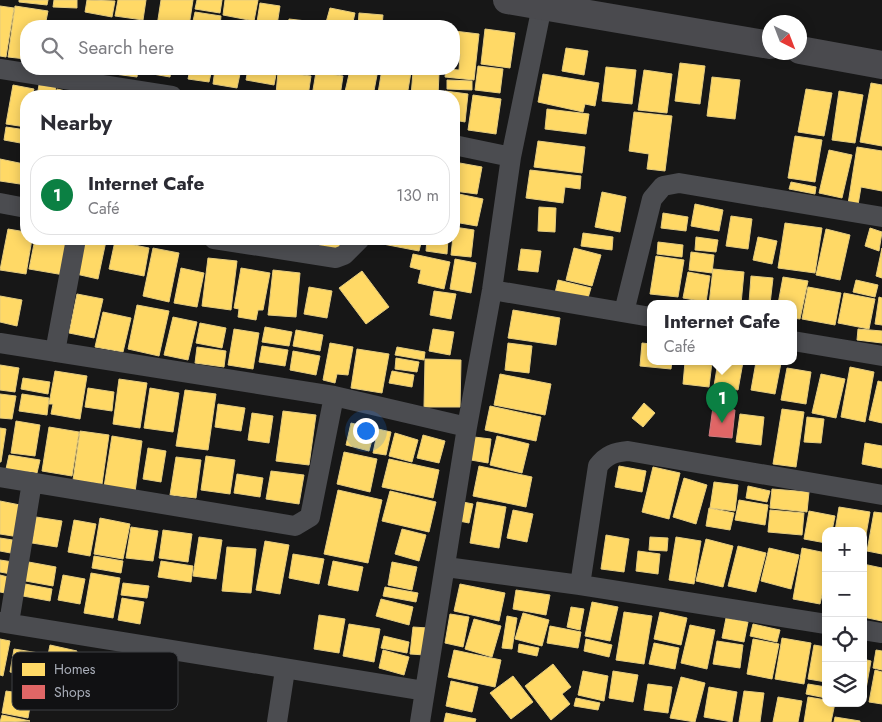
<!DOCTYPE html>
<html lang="en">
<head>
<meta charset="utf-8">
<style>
  :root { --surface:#fff; --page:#f7f7f7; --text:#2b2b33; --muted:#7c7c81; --line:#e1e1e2; --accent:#0b8043 }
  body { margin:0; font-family:Jost,sans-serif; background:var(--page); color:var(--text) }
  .controls { position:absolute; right:15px; bottom:15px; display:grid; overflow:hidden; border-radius:10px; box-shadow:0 2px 12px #0003 }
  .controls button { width:45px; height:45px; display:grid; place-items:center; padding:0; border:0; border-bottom:1px solid var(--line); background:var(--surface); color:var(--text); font:25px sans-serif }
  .compass { position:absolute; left:762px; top:15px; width:45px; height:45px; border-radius:50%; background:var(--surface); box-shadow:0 2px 12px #0003; rotate:138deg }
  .you { position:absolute; left:365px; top:430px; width:18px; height:18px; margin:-12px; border:4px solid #fff; border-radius:50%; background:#1a73e8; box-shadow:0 0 0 8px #1a73e833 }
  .badge { display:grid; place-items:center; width:32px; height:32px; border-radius:50%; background:var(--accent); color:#fff; font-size:16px; font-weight:700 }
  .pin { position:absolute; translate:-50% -41px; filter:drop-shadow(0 1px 2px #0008) }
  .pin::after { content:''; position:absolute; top:26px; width:18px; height:15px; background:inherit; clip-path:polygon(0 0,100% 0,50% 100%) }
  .popup { position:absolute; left:647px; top:300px; width:150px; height:65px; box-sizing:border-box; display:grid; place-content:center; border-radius:10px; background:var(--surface); filter:drop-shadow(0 1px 4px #0005); font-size:16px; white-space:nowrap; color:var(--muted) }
  .popup b { font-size:19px; color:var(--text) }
  .popup::after { content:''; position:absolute; left:50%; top:100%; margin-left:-10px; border:10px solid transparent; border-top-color:var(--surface) }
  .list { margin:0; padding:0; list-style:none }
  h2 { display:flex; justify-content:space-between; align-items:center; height:65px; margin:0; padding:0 20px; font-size:21px }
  h2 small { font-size:16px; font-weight:400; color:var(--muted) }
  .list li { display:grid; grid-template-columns:32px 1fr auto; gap:15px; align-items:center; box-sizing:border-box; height:80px; margin:0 10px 10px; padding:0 10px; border:1px solid var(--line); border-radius:20px }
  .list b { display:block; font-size:19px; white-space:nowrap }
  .list p { margin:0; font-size:16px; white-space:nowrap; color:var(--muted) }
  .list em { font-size:16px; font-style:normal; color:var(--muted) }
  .icon { flex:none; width:28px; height:28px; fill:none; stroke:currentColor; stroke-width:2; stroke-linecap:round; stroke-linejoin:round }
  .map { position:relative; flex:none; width:882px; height:722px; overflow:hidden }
  .search { position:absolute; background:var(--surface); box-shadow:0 2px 12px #0003; left:20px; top:20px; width:440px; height:55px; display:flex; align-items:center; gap:12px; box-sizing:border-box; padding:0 18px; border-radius:20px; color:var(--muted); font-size:19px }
  .panel { position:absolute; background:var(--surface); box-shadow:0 2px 12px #0003; left:20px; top:90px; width:440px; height:155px; border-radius:20px }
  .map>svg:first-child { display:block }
  .homes { fill:#ffd966; stroke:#e5cc7f }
  .shops { fill:#e06666; stroke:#cf7b7f }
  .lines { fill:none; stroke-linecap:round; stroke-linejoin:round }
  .street { stroke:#4b4c50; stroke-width:20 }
  .secondary { stroke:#4a4a4e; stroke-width:28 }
  .key { fill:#111113; stroke:#3e4045; stroke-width:1 }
  .key-label { font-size:14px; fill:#a8adb8 }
</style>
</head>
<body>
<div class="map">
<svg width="882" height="722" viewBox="0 0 882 722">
  <rect width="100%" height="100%" fill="#171717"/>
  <path class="homes" d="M 19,0 L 48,0 L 47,5 L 19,2 Z
    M 54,0 L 77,0 L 77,8 L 53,7 Z
    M 87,0 L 115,1 L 112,17 L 85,12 Z
    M 118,0 L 146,0 L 143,20 L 115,16 Z
    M 161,0 L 193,0 L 189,26 L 157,26 Z
    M 197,0 L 222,0 L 220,13 L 195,9 Z
    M 225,0 L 258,0 L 254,21 L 223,15 Z
    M 260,3 L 280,6 L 277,25 L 257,22 Z
    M 0,6 L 14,8 L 6,57 L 0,56 Z
    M 15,6 L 48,11 L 45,26 L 26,26 L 26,59 L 8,57 Z
    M 330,8 L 355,13 L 352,26 L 325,26 Z
    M 195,12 L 221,16 L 220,26 L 192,26 Z
    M 359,13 L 383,15 L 382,26 L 358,26 Z
    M 289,19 L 315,22 L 315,26 L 288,26 Z
    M 485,29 L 515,33 L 510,68 L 481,64 Z
    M 454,31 L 479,34 L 474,80 L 445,77 L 446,69 L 459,70 L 460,54 L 454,54 Z
    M 566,48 L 588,51 L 584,75 L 562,71 Z
    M 680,63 L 705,66 L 700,104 L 675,101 Z
    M 478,66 L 503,69 L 500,93 L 475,90 Z
    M 606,67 L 636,70 L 632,104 L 602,101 Z
    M 72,69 L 102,69 L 102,73 Z
    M 108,69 L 138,69 L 137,77 L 107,73 Z
    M 148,69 L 171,69 L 170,77 L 147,73 Z
    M 190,69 L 212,69 L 209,82 L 188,79 Z
    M 215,69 L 241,69 L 237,88 L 213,84 Z
    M 248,69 L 277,69 L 274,85 L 246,80 Z
    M 382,69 L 411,72 L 407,96 L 378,93 Z
    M 350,70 L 377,75 L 373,96 L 344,96 Z
    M 644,70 L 672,74 L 667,113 L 638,110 Z
    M 278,72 L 311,76 L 308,96 L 276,94 Z
    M 316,72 L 343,76 L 340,96 L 312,96 Z
    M 413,72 L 439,73 L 438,96 L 411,96 Z
    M 543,74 L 599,83 L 595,106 L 585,104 L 583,112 L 538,102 Z
    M 712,77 L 740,80 L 735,119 L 707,116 Z
    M 447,80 L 472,81 L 472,90 L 447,89 Z
    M 871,83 L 882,85 L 882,146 L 860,142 Z
    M 13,85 L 34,89 L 32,96 L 26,96 L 26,127 L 6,124 Z
    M 39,85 L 56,87 L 54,96 L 37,96 Z
    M 57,89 L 74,93 L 74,96 L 56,96 Z
    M 806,89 L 832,93 L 824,136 L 798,132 Z
    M 445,91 L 468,94 L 465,122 L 454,120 L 454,96 L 444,96 Z
    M 839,91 L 863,95 L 855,143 L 832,140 Z
    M 473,95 L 501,99 L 496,134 L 468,130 Z
    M 547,109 L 589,114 L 586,134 L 545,129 Z
    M 634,112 L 672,116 L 665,171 L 647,169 L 649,154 L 629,151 Z
    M 6,127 L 26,130 L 26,144 L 4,140 Z
    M 795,136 L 822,140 L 815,182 L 788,178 Z
    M 538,141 L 585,147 L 582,173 L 534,167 Z
    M 857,147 L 882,151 L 882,191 L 861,187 L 858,205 L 848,204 Z
    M 829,150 L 852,155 L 842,198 L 819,193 Z
    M 0,159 L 24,164 L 20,184 L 0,181 Z
    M 454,162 L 482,167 L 477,194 L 454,191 Z
    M 530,170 L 581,176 L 580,189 L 565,187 L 563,203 L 526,198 Z
    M 791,182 L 816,187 L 815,194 L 789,189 Z
    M 602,192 L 626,197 L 620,232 L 595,227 Z
    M 454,193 L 483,199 L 477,226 L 454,222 Z
    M 695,204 L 723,210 L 719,231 L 691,226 Z
    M 539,207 L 556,208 L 555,232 L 538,231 Z
    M 663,213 L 688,217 L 686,231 L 661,228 Z
    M 731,216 L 752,219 L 748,249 L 726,246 Z
    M 785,223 L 822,228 L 815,273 L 778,268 Z
    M 454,227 L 474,230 L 471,257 L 451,255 Z
    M 870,228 L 882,232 L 879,251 L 865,246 Z
    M 8,229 L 26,232 L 26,239 L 32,239 L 26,274 L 0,270 Z
    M 826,229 L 850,235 L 840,280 L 816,275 Z
    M 583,233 L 613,237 L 612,250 L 581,246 Z
    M 696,237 L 718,240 L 716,252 L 695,250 Z
    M 758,237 L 777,241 L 772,264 L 753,260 Z
    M 35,239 L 70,239 L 64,275 L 29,269 Z
    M 84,239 L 106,241 L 98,279 L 76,274 Z
    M 281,239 L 307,239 L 306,244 Z
    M 311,239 L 344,239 L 341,252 L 310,245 Z
    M 384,239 L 422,239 L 419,251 L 383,244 Z
    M 427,239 L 448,239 L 447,254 L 426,251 Z
    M 115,241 L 149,248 L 144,276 L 109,269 Z
    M 658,242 L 683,245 L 682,257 L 657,254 Z
    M 153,248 L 179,253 L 169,302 L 143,296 Z
    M 574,248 L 601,255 L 592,286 L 566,280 Z
    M 882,248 L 882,278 L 876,276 Z
    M 521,249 L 541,251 L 538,272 L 518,270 Z
    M 691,252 L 714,255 L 712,273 L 689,270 Z
    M 413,254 L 450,262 L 444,289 L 418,283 L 421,270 L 410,267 Z
    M 656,256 L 684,260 L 678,297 L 650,294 Z
    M 208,258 L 237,261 L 231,310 L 202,306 Z
    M 455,259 L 476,263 L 471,293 L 450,289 Z
    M 181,268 L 204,273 L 197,307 L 174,303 Z
    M 241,268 L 270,273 L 263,310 L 258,310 L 256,320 L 238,317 L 239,309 L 234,308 Z
    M 713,269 L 744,272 L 741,304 L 709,304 Z
    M 273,270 L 300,273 L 296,317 L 268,315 Z
    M 362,271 L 389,307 L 366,324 L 339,288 Z
    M 688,272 L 710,276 L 706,302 L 683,298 Z
    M 751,276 L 773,278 L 770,304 L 749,303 Z
    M 783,277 L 808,281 L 800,319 L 793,318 L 793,304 L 778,304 Z
    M 558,280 L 591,288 L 587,301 L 555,293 Z
    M 856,280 L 878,285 L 875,297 L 853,292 Z
    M 309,287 L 332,291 L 327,318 L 304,314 Z
    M 808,287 L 841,293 L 835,325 L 802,319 Z
    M 434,291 L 456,294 L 451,319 L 430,315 Z
    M 844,293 L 875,299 L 869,329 L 838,323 Z
    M 77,294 L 103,299 L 94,338 L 69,333 Z
    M 0,296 L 22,300 L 17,326 L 0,322 Z
    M 879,297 L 882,298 L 882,325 L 875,324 Z
    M 137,305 L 169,311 L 159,356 L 128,349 Z
    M 513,310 L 560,318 L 556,345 L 508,338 Z
    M 103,312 L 131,318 L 123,352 L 95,347 Z
    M 173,317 L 197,322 L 188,360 L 164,355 Z
    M 200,323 L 226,328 L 222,348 L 196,343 Z
    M 265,327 L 292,332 L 289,346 L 262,342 Z
    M 234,329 L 259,333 L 253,369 L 228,365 Z
    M 433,329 L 454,332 L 450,355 L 429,351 Z
    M 858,329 L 882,331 L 882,343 L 857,340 Z
    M 296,330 L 323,335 L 320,351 L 293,346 Z
    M 330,343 L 353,347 L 348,375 L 337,374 L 335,383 L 323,380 Z
    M 508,343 L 532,346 L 529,373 L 505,370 Z
    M 642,343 L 651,344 L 651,362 L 672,362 L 671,369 L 640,366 Z
    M 262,346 L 288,350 L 285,366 L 259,362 Z
    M 197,347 L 226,351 L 224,367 L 195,363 Z
    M 397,347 L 425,352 L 424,360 L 395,355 Z
    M 357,349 L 389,354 L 382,393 L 351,388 Z
    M 293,351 L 320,356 L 316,375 L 290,370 Z
    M 396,358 L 419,362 L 417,372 L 395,369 Z
    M 425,359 L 461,360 L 460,407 L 424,407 Z
    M 685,362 L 712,362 L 709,387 L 683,384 Z
    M 718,362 L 743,362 L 738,390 L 714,386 Z
    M 756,362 L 781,363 L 775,394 L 751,390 Z
    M 0,365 L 19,368 L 15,392 L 0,390 Z
    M 850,367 L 874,372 L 865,422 L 841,417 Z
    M 787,368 L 811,372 L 806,404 L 781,400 Z
    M 55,371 L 87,376 L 80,419 L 51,414 L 53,404 L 49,404 Z
    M 392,371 L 414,375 L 412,387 L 389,383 Z
    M 500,374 L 551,384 L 545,415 L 494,405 Z
    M 821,374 L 845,379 L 836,418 L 812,413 Z
    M 23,378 L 50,382 L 48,394 L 21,389 Z
    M 119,379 L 147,383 L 140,428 L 113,424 Z
    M 878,381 L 882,382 L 882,423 L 869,420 Z
    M 88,388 L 114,392 L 112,411 L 85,407 Z
    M 150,388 L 179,393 L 173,432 L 144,428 Z
    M 185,390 L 216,394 L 208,450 L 176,446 Z
    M 0,394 L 16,396 L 12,419 L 0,418 Z
    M 22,394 L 49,398 L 47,415 L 19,411 Z
    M 644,403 L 655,413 L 643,427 L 632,418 Z
    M 218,404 L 245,408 L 241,431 L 215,427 Z
    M 490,406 L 541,417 L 536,441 L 485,430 Z
    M 782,409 L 804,412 L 796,467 L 773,464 Z
    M 283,411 L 316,415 L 309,465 L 276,461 Z
    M 252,413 L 273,416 L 269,443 L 248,440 Z
    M 740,414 L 764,417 L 761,445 L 736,442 Z
    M 807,417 L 824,419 L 821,443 L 804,442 Z
    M 16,421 L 40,425 L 35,456 L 11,453 Z
    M 351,423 L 375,429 L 369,451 L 346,445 Z
    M 49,427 L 79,432 L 72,476 L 42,471 Z
    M 0,428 L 6,429 L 1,462 L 0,462 Z
    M 378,429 L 391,432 L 386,455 L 373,453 Z
    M 80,431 L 109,435 L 102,484 L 73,480 Z
    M 395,433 L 418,440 L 412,462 L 389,456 Z
    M 423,435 L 445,441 L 439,463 L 417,458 Z
    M 112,436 L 142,441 L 135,492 L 104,487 Z
    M 497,436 L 529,444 L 522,473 L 490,465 Z
    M 474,437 L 491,439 L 488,463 L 471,460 Z
    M 865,443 L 882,446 L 882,468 L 862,464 Z
    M 148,448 L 166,451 L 161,482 L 143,479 Z
    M 344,452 L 377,459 L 370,492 L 337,484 Z
    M 9,455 L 40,460 L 37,473 L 6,469 Z
    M 206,456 L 235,460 L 230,494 L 201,490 Z
    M 176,457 L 201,460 L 196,498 L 170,495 Z
    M 389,459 L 439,470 L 433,498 L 382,487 Z
    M 479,466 L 532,477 L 526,507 L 473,496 Z
    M 619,466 L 646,471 L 642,492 L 615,487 Z
    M 653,467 L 680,473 L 669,519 L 642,512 Z
    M 271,471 L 304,475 L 299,504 L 266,499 Z
    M 237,474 L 263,478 L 260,497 L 234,493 Z
    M 684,478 L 707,485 L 696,524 L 673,517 Z
    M 714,482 L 738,485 L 735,511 L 710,508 Z
    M 748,486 L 770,491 L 767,502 L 746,498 Z
    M 772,489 L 809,492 L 807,512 L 770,508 Z
    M 338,490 L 382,500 L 368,563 L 324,554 Z
    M 390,491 L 436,502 L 429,532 L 382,521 Z
    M 739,500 L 768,505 L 765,525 L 735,520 Z
    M 0,501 L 25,506 L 19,537 L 0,534 Z
    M 463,502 L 473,504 L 469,523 L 459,521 Z
    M 477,502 L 506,507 L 499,548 L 470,543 Z
    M 839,507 L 870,512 L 863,552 L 863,531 L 835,531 Z
    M 709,508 L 734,513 L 730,530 L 706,526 Z
    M 513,510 L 533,514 L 527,542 L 507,538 Z
    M 770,510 L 804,513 L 802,535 L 768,532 Z
    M 809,511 L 835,516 L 832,531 L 826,531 L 826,543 L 804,539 Z
    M 874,512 L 882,513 L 882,554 L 867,551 Z
    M 36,517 L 62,521 L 57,547 L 32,543 Z
    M 100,518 L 130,524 L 123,559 L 94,554 Z
    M 74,520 L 96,524 L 90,556 L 68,552 Z
    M 131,527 L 158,531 L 153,561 L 126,558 Z
    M 402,529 L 426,535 L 419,561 L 395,554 Z
    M 163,530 L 192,534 L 188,562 L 159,558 Z
    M 606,535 L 629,539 L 624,572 L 601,569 Z
    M 199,537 L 222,540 L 216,579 L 193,576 Z
    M 650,537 L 668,538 L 667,551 L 649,550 Z
    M 676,537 L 701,541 L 694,584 L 669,580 Z
    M 0,538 L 19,541 L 16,554 L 0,551 Z
    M 706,539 L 733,546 L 723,587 L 696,581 Z
    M 265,541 L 289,545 L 280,594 L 256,590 Z
    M 738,546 L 766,553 L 756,592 L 728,586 Z
    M 227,547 L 256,549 L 251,593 L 222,591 Z
    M 769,548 L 799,555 L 791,589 L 761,581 Z
    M 802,548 L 826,553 L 826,577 L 820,604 L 793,599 Z
    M 638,551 L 660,554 L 658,574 L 636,571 Z
    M 293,554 L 324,559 L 319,584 L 289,578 Z
    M 94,556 L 123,561 L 121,573 L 92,568 Z
    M 0,560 L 13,562 L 11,574 L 0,572 Z
    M 23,561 L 56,567 L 53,586 L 20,580 Z
    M 161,561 L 193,566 L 191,582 L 158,577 Z
    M 333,561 L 363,567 L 358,591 L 328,585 Z
    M 392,562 L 417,567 L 412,590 L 388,585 Z
    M 863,564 L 882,568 L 882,621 L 863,617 Z
    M 91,573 L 120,578 L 113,618 L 84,613 Z
    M 0,575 L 8,577 L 5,593 L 0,592 Z
    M 63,575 L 85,579 L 80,604 L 58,600 Z
    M 123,583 L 149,586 L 147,598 L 121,595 Z
    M 25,584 L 52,589 L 50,601 L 23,596 Z
    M 460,584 L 505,593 L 499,621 L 454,611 Z
    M 385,587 L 418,593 L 416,602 L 383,596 Z
    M 516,590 L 550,595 L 546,615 L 513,609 Z
    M 122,598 L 144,602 L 140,624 L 118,620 Z
    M 381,599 L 413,607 L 409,625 L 376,616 Z
    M 592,602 L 618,607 L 610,641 L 585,636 Z
    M 571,607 L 584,609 L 580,630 L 567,627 Z
    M 624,612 L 652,616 L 644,664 L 616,660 Z
    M 660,612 L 687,618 L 681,645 L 654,639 Z
    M 523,613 L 549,620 L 542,646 L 515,639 Z
    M 450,614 L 469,617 L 463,647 L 445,643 Z
    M 319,615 L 345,619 L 339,653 L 314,649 Z
    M 507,616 L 517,618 L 512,649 L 502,648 Z
    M 726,618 L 748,622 L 744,642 L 722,638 Z
    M 474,619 L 501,626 L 492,657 L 465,649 Z
    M 349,624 L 380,629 L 374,662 L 343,656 Z
    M 753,624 L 780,630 L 777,642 L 750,636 Z
    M 690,625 L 715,630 L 707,669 L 681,663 Z
    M 550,626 L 581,632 L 578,648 L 547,643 Z
    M 413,627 L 428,628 L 425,655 L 410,654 Z
    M 384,636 L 409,642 L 407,653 L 381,648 Z
    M 782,638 L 811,643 L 804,684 L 775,679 Z
    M 0,639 L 10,641 L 3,676 L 0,675 Z
    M 586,639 L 612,645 L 609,657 L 584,651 Z
    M 753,639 L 779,644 L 772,679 L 747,674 Z
    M 717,641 L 743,645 L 740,668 L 713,664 Z
    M 654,643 L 679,648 L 675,669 L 649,664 Z
    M 519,644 L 539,648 L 537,656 L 518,652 Z
    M 50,645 L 77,651 L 70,685 L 43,680 Z
    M 814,645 L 826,647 L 826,682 L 808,679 Z
    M 14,649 L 39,653 L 34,677 L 10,672 Z
    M 383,650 L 409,657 L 404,675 L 379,668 Z
    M 454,650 L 501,660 L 495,687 L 448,677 Z
    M 876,650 L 882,651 L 882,670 L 873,668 Z
    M 863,659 L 871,661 L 866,689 L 863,689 Z
    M 81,661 L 104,665 L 99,692 L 77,688 Z
    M 553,664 L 571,687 L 562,694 L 570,704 L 551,720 L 525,686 Z
    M 875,670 L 882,672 L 882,704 L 869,702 Z
    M 583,671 L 608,676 L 604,701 L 578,695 Z
    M 613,671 L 638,675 L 633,702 L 609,698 Z
    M 513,676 L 533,702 L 511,719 L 490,693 Z
    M 681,677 L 705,683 L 695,722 L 670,718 Z
    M 451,681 L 478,687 L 472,712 L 446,706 Z
    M 648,684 L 672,687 L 668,713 L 644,710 Z
    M 808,684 L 826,687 L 826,698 L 806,694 Z
    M 709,687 L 737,692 L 732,722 L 704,717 Z
    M 6,691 L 32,695 L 28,718 L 2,713 Z
    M 744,691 L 764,693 L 760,722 L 739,722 Z
    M 778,697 L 802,701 L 798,722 L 773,722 Z
    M 808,697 L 826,700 L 826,703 L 835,703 L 831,722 L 804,722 Z
    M 576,698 L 600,703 L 598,710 L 574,706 Z
    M 446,713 L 476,719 L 475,722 L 444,722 Z
    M 2,715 L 30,721 L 0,722 Z
    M 835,717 L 860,721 L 860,722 L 834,722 Z"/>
  <path class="shops" d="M 713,407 L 735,410 L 732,438 L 709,436 Z"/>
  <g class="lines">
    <path class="street" d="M 0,69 L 172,96
      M 454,145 L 511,157
      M 0,203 L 26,208
      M 214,239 L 336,258 L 344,255 L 360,239
      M 492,290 L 651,317
      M 624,312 L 652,199 L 663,186 L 679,183 L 882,217
      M 793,341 L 882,356
      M 0,343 L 334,396 L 467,427
      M 55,352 L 76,239
      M 0,477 L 295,526 L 310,517 L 334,396
      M 446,567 L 580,585 L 826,624
      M 580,585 L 598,466 C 606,455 615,452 628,451 L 882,495
      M 0,622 L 425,691
      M 9,623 L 32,482
      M 863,630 L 882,633
      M 277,722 L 285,670
      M 420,722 L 467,427 L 492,290 L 511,157 L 542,6"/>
    <path class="secondary" d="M 507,0 L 770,45
      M 800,50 L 882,65"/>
  </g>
  <rect x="12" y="652" width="166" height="58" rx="8" class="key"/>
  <rect x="22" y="663" width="23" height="13" fill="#ffd966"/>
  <rect x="22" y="685" width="23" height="14" fill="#e06666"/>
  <g class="key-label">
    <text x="54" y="674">Homes</text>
    <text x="54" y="697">Shops</text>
  </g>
</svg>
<div class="controls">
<button>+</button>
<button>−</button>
<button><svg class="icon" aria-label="locate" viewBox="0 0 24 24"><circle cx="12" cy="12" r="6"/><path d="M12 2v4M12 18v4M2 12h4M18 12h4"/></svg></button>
<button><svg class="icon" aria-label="layers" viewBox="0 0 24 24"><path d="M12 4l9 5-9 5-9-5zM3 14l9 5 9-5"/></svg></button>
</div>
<svg class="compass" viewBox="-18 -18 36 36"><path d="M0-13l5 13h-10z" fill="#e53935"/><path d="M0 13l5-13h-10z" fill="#7c7c81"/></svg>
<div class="you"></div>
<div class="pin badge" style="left:722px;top:423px">1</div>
<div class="popup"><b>Internet Cafe</b>Café</div>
<div class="search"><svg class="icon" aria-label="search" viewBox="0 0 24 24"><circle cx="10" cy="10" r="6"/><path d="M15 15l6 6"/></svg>Search here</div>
<section class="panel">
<h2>Nearby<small></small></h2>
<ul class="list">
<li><span class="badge">1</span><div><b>Internet Cafe</b><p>Café</p></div><em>130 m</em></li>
</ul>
</section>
</div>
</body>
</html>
